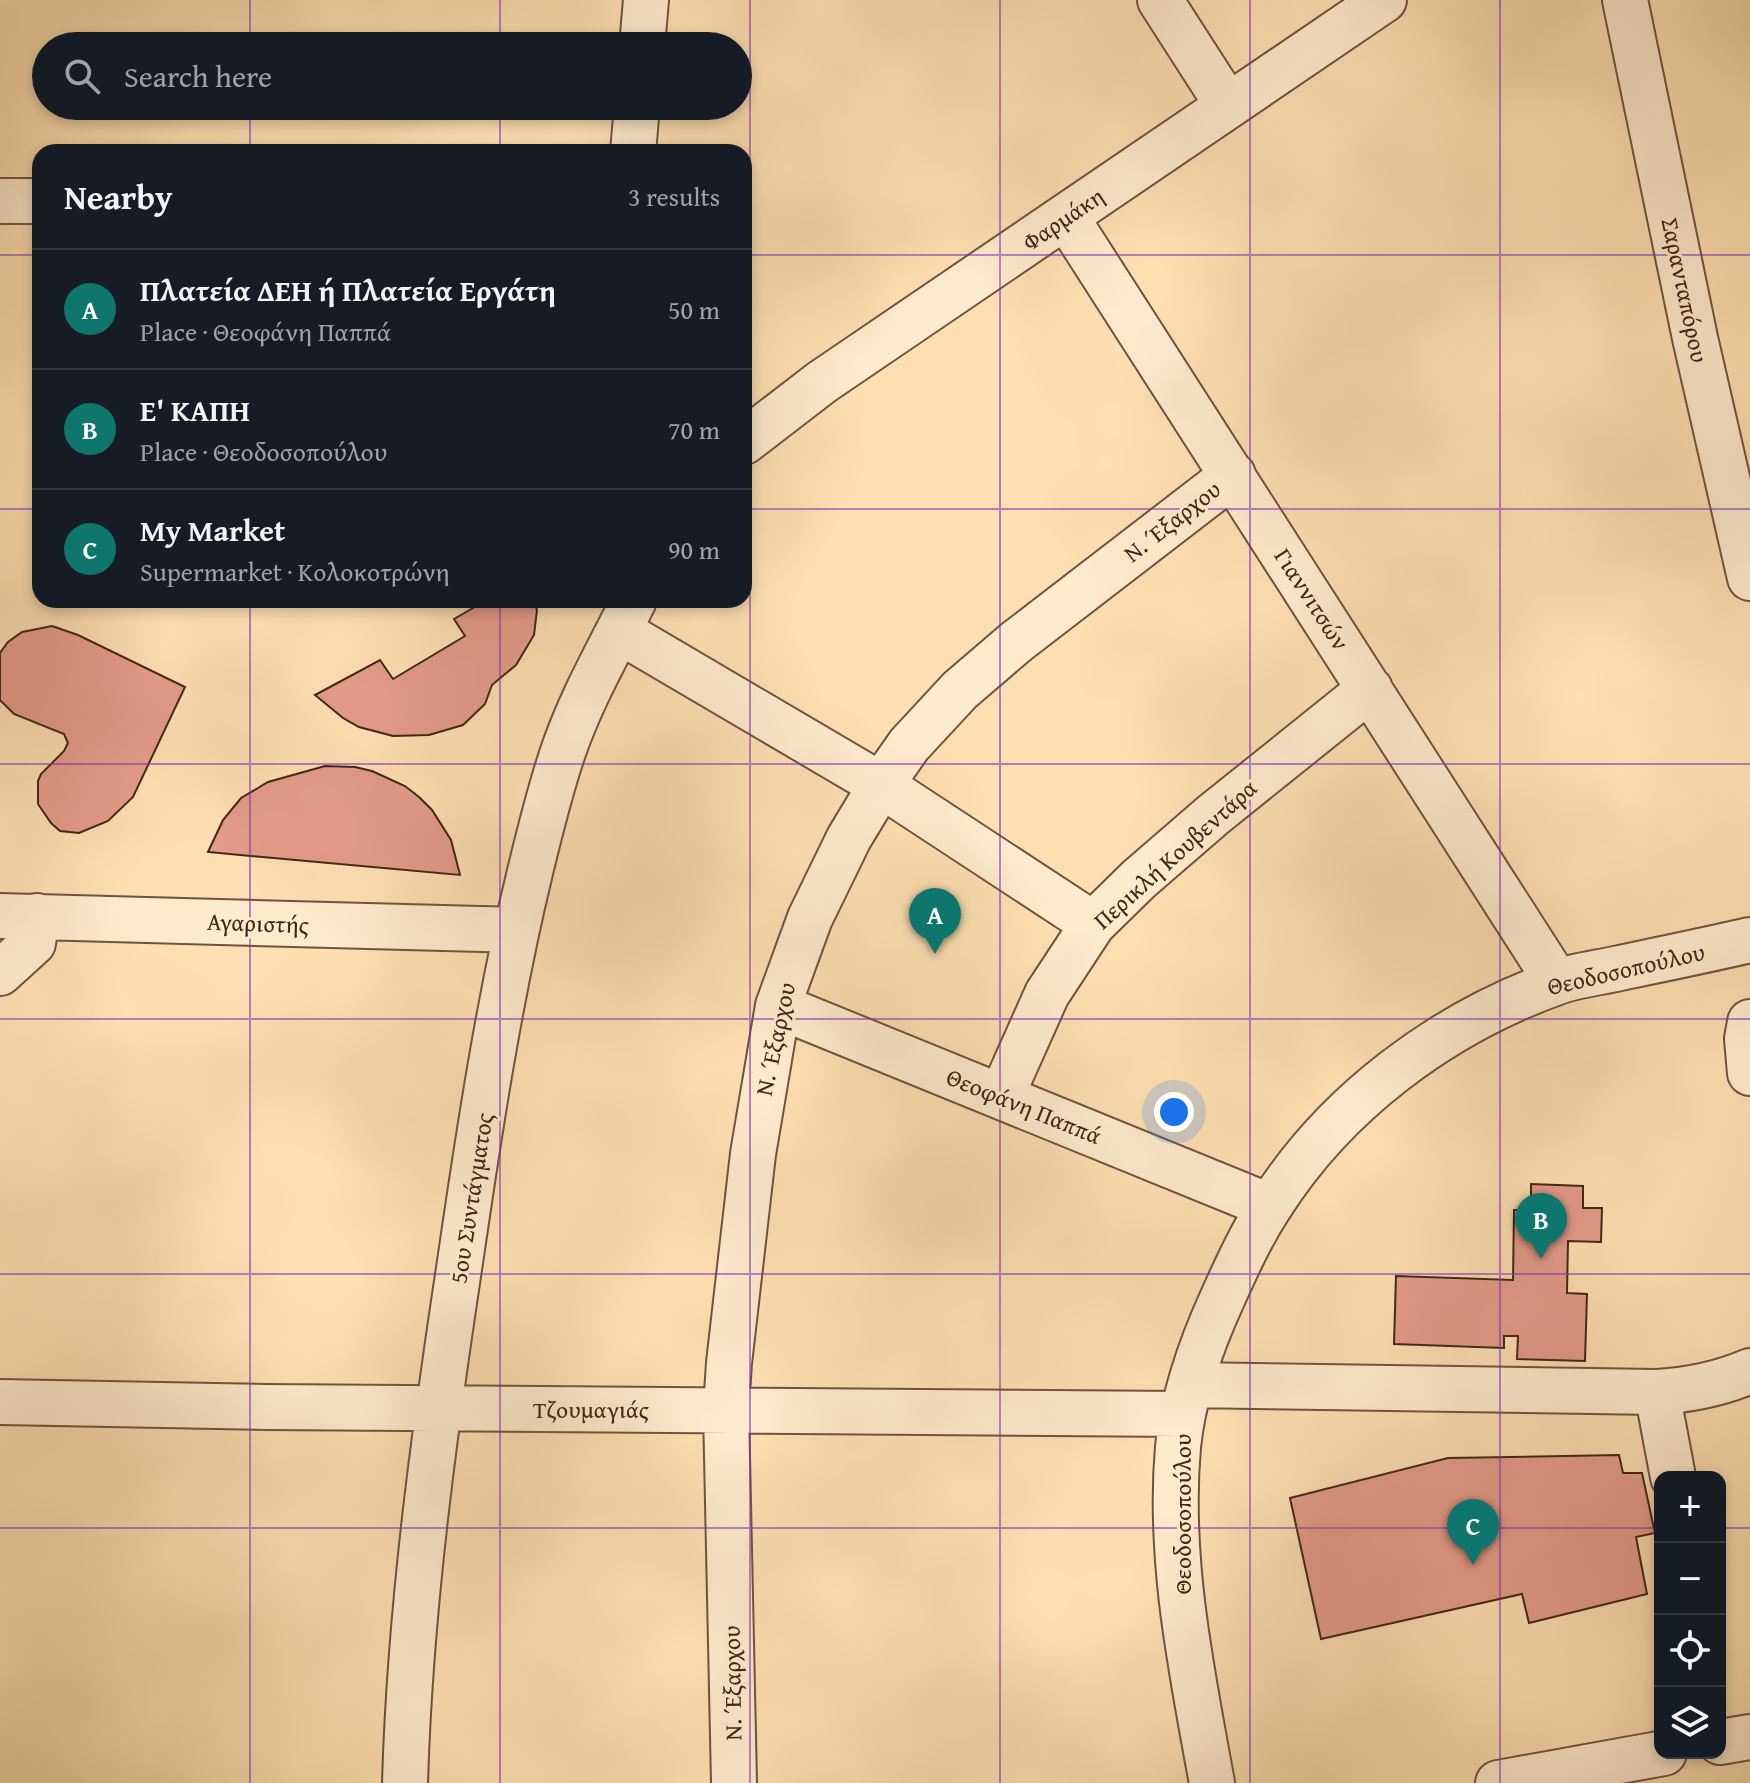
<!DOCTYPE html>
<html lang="en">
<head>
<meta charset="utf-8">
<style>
  :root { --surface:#171b24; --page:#20242c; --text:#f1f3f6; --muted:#9ea1a6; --line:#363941; --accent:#0f766e }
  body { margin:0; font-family:"Gentium Book Plus",serif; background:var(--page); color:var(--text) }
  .controls { position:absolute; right:24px; bottom:24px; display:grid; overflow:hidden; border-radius:16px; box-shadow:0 4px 12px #0003 }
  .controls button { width:72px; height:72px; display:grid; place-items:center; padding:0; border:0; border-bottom:2px solid var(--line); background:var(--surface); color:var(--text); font:40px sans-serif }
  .you { position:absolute; left:1174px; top:1112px; width:28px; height:28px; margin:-20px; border:6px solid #fff; border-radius:50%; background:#1a73e8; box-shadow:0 0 0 12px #1a73e833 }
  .badge { display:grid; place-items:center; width:52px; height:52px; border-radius:50%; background:var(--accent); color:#fff; font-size:26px; font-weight:700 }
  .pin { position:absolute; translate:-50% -66px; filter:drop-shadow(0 2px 4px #0008) }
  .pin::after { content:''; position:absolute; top:42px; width:28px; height:24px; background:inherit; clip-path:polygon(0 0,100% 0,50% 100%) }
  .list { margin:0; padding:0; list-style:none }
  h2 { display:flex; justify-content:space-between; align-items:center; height:104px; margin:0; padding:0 32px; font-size:34px }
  h2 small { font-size:26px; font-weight:400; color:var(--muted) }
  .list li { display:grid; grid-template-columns:52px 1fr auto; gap:24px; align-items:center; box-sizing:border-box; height:120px; padding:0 32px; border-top:2px solid var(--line) }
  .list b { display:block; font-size:30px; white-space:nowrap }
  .list p { margin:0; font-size:26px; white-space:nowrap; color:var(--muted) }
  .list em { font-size:26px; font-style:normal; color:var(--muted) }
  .icon { flex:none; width:44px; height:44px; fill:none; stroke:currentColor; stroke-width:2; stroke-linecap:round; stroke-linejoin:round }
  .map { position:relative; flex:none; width:1750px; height:1783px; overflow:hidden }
  .search { position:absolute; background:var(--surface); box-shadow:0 4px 12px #0003; left:32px; top:32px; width:720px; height:88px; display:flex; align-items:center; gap:20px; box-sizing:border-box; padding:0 28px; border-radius:44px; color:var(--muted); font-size:30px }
  .panel { position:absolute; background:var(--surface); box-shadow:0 4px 12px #0003; left:32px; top:144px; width:720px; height:464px; border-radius:24px }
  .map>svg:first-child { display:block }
  .building { fill:#e49b89; stroke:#3f2617; stroke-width:2 }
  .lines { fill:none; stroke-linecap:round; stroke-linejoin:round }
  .minor-casing { stroke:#6e543e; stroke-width:48 }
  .minor { stroke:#feeacd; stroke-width:44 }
  .grid { fill:none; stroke:#7b2cbf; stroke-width:2; stroke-opacity:0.55 }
  .labels { text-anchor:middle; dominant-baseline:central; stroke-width:6; stroke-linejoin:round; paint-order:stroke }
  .street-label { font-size:24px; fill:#3f2617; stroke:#feeacd }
</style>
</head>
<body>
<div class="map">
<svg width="1750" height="1783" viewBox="0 0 1750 1783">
  <rect width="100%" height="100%" fill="#fddfb2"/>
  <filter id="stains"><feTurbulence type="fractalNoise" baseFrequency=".0025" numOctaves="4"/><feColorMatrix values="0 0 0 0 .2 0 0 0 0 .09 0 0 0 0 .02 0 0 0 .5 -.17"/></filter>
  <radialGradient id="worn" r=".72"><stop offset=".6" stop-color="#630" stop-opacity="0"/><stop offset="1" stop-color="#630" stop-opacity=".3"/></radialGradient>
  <path class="building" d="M 487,600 L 533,600 L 537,610 L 534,635 L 516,665 L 492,685 L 485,704 L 463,725 L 429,735 L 393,736 L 359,727 L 343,718 L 315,695 L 380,660 L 393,679 L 465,636 L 454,619 Z
    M 52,626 L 78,635 L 185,687 L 133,797 L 108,821 L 79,833 L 60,831 L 51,823 L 38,804 L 38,781 L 41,774 L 64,751 L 68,743 L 64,734 L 14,714 L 0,700 L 0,653 L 8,642 L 22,632 Z
    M 325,766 L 355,767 L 372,771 L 405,786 L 419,797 L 432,810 L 451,840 L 460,875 L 208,852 L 223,820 L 241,798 L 268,782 Z
    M 1531,1184 L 1583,1186 L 1583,1208 L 1602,1208 L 1601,1242 L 1568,1241 L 1567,1293 L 1587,1294 L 1585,1361 L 1517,1359 L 1518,1336 L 1504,1336 L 1504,1348 L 1394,1344 L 1396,1276 L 1513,1280 L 1514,1210 L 1531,1210 Z
    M 1619,1455 L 1623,1473 L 1642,1473 L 1655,1533 L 1636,1537 L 1647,1594 L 1529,1623 L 1522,1594 L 1321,1639 L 1290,1498 L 1448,1458 Z"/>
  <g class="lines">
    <g class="minor-casing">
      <path id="minor" d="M 1160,0 L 1228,106
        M 1625,0 L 1695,338 L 1750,578
        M 642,46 L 646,0
        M 633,152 L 637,106
        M 0,201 L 40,201
        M 1066,217 L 1557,982
        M 744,442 L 822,382 L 1384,0
        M 619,631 L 881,785 L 1093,924
        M 0,916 L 516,930
        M 0,973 L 33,943 L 37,916
        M 778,1006 L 1269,1206
        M 1750,1022 L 1747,1039 L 1750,1073
        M 1001,1097 L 1047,994 L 1093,924 L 1139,879 L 1213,815 L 1370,689
        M 1190,1385 L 1657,1392 C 1689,1390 1720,1384 1750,1371
        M 1657,1392 L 1673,1477
        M 0,1402 L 266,1407 L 1183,1414
        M 1720,1742 L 1750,1737
        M 405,1783 C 410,1609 434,1434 460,1262 C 479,1132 499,1000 530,872 C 540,831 550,789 564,749 C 582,697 610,649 634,600
        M 734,1783 L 726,1409 L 729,1363 L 753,1154 L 778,1006 L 810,918 L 849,838 L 881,785 L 909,745 L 960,690 L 1016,642 L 1233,475
        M 1212,1783 C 1192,1673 1168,1560 1178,1447 C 1183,1395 1201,1345 1223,1297 C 1237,1266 1251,1235 1270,1206 C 1335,1103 1441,1024 1555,983 C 1575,975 1599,973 1620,968 C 1663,959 1707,950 1750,940
        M 1498,1783 L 1664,1753"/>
    </g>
    <use href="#minor" class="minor"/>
  </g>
  <path class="grid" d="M 250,0 L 250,46M 500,0 L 500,46M 750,0 L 750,1783M 1000,0 L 1000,1783M 1250,0 L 1250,1783M 1500,0 L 1500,1783M 250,106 L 250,152M 500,106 L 500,152M 0,255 L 40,255M 744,255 L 1750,255M 0,509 L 40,509M 744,509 L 1750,509M 250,600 L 250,1783M 500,600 L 500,1783M 0,764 L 1750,764M 0,1019 L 1750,1019M 0,1274 L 1750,1274M 0,1528 L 1660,1528M 1720,1528 L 1750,1528"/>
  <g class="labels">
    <g class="street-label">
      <text transform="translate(1063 219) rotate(-34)">Φαρμάκη</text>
      <text transform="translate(1685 290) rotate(78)">Σαρανταπόρου</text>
      <text transform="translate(1172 521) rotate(-38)">Ν. Έξαρχου</text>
      <text transform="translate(1312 599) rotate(57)">Γιαννιτσών</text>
      <text transform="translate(1175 854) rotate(-42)">Περικλή Κουβεντάρα</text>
      <text transform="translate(258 923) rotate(2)">Αγαριστής</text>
      <text transform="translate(1626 969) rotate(-13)">Θεοδοσοπούλου</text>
      <text transform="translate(775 1039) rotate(-78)">Ν. Έξαρχου</text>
      <text transform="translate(1024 1106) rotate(22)">Θεοφάνη Παππά</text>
      <text transform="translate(471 1198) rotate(-81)">5ου Συντάγματος</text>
      <text x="591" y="1409">Τζουμαγιάς</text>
      <text transform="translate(1182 1514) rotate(-90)">Θεοδοσοπούλου</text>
      <text transform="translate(732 1683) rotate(-91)">Ν. Έξαρχου</text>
    </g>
  </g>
  <rect width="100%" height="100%" filter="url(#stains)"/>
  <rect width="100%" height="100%" fill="url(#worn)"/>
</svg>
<div class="controls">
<button>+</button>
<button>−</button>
<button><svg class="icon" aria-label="locate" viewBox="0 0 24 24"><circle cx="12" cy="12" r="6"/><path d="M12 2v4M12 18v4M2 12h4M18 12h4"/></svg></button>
<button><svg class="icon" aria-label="layers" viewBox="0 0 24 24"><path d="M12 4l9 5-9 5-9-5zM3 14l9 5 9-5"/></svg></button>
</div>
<div class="you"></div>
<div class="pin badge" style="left:935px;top:954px">A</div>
<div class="pin badge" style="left:1541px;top:1259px">B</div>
<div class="pin badge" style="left:1473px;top:1565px">C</div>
<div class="search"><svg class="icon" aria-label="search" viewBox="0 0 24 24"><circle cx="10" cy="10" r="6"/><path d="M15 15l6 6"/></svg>Search here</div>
<section class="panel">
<h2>Nearby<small>3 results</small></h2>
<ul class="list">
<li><span class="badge">A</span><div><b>Πλατεία ΔΕΗ ή Πλατεία Εργάτη</b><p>Place · Θεοφάνη Παππά</p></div><em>50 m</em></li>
<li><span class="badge">B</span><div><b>Ε' ΚΑΠΗ</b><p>Place · Θεοδοσοπούλου</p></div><em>70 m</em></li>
<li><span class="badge">C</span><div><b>My Market</b><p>Supermarket · Κολοκοτρώνη</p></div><em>90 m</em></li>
</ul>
</section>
</div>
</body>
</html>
